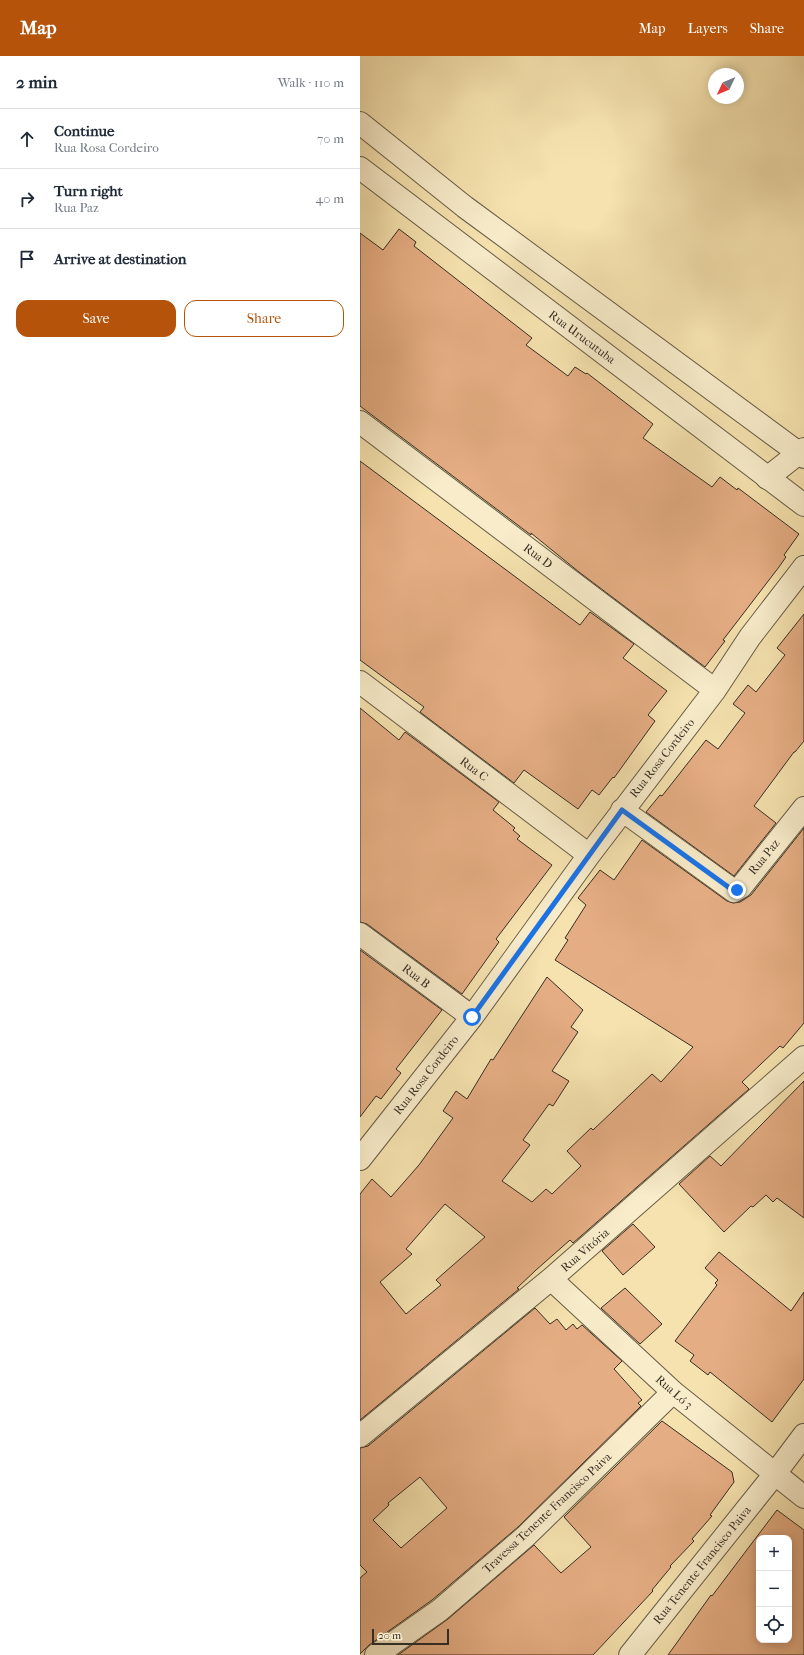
<!DOCTYPE html>
<html lang="en">
<head>
<meta charset="utf-8">
<style>
  :root { --surface:#fff; --page:#f2f2f3; --text:#1f2937; --muted:#747a83; --line:#e0e1e3; --accent:#b45309 }
  body { margin:0; font-family:"IM FELL French Canon",serif; background:var(--page); color:var(--text) }
  .controls { position:absolute; right:12px; bottom:12px; display:grid; overflow:hidden; border-radius:8px; box-shadow:0 2px 10px #0003 }
  .controls button { width:36px; height:36px; display:grid; place-items:center; padding:0; border:0; border-bottom:1px solid var(--line); background:var(--surface); color:var(--text); font:20px sans-serif }
  .compass { position:absolute; left:348px; top:12px; width:36px; height:36px; border-radius:50%; background:var(--surface); box-shadow:0 2px 10px #0003; rotate:226deg }
  .scale { position:absolute; left:12px; bottom:10px; width:77px; box-sizing:border-box; padding-left:4px; border:2px solid #372e24; border-top:0; font-size:11px; line-height:14px; white-space:nowrap; color:#372e24; -webkit-text-stroke:3px #f8ecca; paint-order:stroke }
  .stop { position:absolute; width:12px; height:12px; margin:-9px; border:3px solid #1a73e8; border-radius:50%; background:#fff }
  .stop.end { background:#1a73e8; border-color:#fff; box-shadow:0 1px 4px #0008 }
  .list { margin:0; padding:0; list-style:none }
  h2 { display:flex; justify-content:space-between; align-items:center; height:52px; margin:0; padding:0 16px; font-size:17px }
  h2 small { font-size:13px; font-weight:400; color:var(--muted) }
  .list li { display:grid; grid-template-columns:26px 1fr auto; gap:12px; align-items:center; box-sizing:border-box; height:60px; padding:0 16px; border-top:1px solid var(--line) }
  .list b { display:block; font-size:15px; white-space:nowrap }
  .list p { margin:0; font-size:13px; white-space:nowrap; color:var(--muted) }
  .list em { font-size:13px; font-style:normal; color:var(--muted) }
  .actions { display:flex; gap:8px; padding:12px 16px }
  .actions a { flex:1; padding:9px 0; border:1px solid var(--accent); border-radius:12px; text-align:center; font-size:14px; color:var(--accent) }
  .actions .main { background:var(--accent); color:#fff }
  .icon { flex:none; width:22px; height:22px; fill:none; stroke:currentColor; stroke-width:2; stroke-linecap:round; stroke-linejoin:round }
  .map { position:relative; flex:none; width:444px; height:1599px; overflow:hidden }
  header { display:flex; align-items:center; gap:24px; box-sizing:border-box; height:56px; padding:0 20px; background:var(--accent); color:#fff }
  header strong { font-size:19px }
  nav { display:flex; gap:22px; margin-inline-start:auto; font-size:14px }
  main { display:flex }
  aside { flex:1; background:var(--surface) }
  .map>svg:first-child { display:block }
  .building { fill:#e5ad83; stroke:#372e24; fill-rule:evenodd }
  .lines { fill:none; stroke-linecap:round; stroke-linejoin:round }
  .minor-casing { stroke:#665b46; stroke-width:24 }
  .tertiary-casing { stroke:#665b46; stroke-width:24 }
  .minor { stroke:#f8ecca; stroke-width:22 }
  .tertiary { stroke:#f8ecca; stroke-width:22 }
  .route { stroke:#1a73e8; stroke-width:5 }
  .labels { text-anchor:middle; dominant-baseline:central; stroke-width:4; stroke-linejoin:round; paint-order:stroke }
  .street-label { font-size:12px; fill:#372e24; stroke:#f8ecca }
</style>
</head>
<body>
<header>
<strong>Map</strong>
<nav><a>Map</a><a>Layers</a><a>Share</a></nav>
</header>
<main>
<aside>
<h2>2 min<small>Walk · 110 m</small></h2>
<ul class="list">
<li><svg class="icon" aria-label="ahead" viewBox="0 0 24 24"><path d="M12 20V5M6 11l6-6 6 6"/></svg><div><b>Continue</b><p>Rua Rosa Cordeiro</p></div><em>70 m</em></li>
<li><svg class="icon" aria-label="right" viewBox="0 0 24 24"><path d="M7 20v-9h11M14 6l5 5-5 5"/></svg><div><b>Turn right</b><p>Rua Paz</p></div><em>40 m</em></li>
<li><svg class="icon" aria-label="arrive" viewBox="0 0 24 24"><path d="M6 21V4h12l-3 4 3 4H6"/></svg><div><b>Arrive at destination</b></div></li>
</ul>
<div class="actions"><a class="main">Save</a><a>Share</a></div>
</aside>
<div class="map">
<svg width="444" height="1599" viewBox="0 0 444 1599">
  <rect width="100%" height="100%" fill="#f5e2ae"/>
  <filter id="stains"><feTurbulence type="fractalNoise" baseFrequency=".005" numOctaves="4"/><feColorMatrix values="0 0 0 0 .2 0 0 0 0 .09 0 0 0 0 .02 0 0 0 .5 -.17"/></filter>
  <radialGradient id="worn" r=".72"><stop offset=".6" stop-color="#630" stop-opacity="0"/><stop offset="1" stop-color="#630" stop-opacity=".3"/></radialGradient>
  <path class="building" d="M 39,173 L 56,186 L 54,190 L 172,282 L 166,289 L 208,320 L 215,311 L 226,318 L 227,317 L 293,368 L 283,382 L 352,431 L 360,421 L 377,434 L 378,432 L 439,478 L 424,499 L 426,501 L 419,511 L 363,584 L 365,585 L 345,611 L 219,516 L 171,477 L 171,479 L 0,350 L 0,177 L 23,194 Z
    M 0,405 L 220,569 L 230,556 L 274,588 L 263,602 L 307,635 L 288,659 L 295,665 L 254,722 L 253,721 L 239,739 L 232,734 L 218,753 L 164,714 L 154,727 L 60,656 L 64,651 L 0,604 Z
    M 444,558 L 444,685 L 435,696 L 434,696 L 394,750 L 416,767 L 374,820 L 286,756 L 300,739 L 302,740 L 346,684 L 358,693 L 385,657 L 373,648 L 388,629 L 396,636 L 425,599 L 417,592 Z
    M 0,652 L 39,684 L 45,676 L 139,746 L 133,754 L 155,772 L 153,774 L 160,780 L 157,783 L 192,809 L 136,883 L 139,886 L 102,938 L 7,868 L 0,866 Z
    M 444,772 L 444,967 L 423,992 L 420,990 L 382,1026 L 389,1033 L 213,1187 L 210,1184 L 176,1214 L 157,1232 L 159,1233 L 0,1364 L 0,1138 L 12,1123 L 31,1141 L 59,1109 L 93,1062 L 83,1055 L 96,1035 L 107,1043 L 131,1003 L 133,1004 L 187,921 L 223,954 L 211,971 L 218,976 L 192,1015 L 209,1025 L 193,1050 L 189,1048 L 163,1084 L 170,1089 L 142,1125 L 172,1146 L 186,1133 L 192,1138 L 221,1110 L 207,1095 L 231,1072 L 233,1074 L 292,1018 L 301,1026 L 333,991 L 195,904 L 208,884 L 205,882 L 226,849 L 218,842 L 240,814 L 254,824 L 282,784 L 367,845 L 373,847 L 380,846 L 391,839 ZM 85,1148 L 125,1181 L 76,1224 L 81,1229 L 46,1258 L 20,1226 L 52,1198 L 46,1193 Z
    M 0,894 L 82,954 L 36,1013 L 41,1017 L 21,1043 L 16,1040 L 0,1061 Z
    M 444,1025 L 444,1162 L 417,1142 L 413,1146 L 406,1139 L 393,1151 L 391,1150 L 364,1176 L 319,1128 L 350,1100 L 361,1110 Z
    M 273,1168 L 295,1191 L 263,1219 L 242,1195 Z
    M 359,1196 L 431,1255 L 444,1236 L 444,1323 L 412,1366 L 350,1316 L 348,1319 L 330,1305 L 334,1299 L 315,1285 L 357,1229 L 355,1227 L 358,1224 L 345,1212 Z
    M 265,1232 L 302,1268 L 280,1288 L 241,1252 Z
    M 175,1252 L 190,1268 L 197,1263 L 206,1274 L 213,1268 L 217,1273 L 222,1269 L 262,1305 L 254,1313 L 282,1344 L 278,1347 L 281,1350 L 158,1471 L 72,1544 L 9,1589 L 0,1598 L 0,1522 L 7,1516 L 0,1509 L 0,1392 L 8,1390 ZM 60,1421 L 87,1452 L 41,1492 L 13,1464 L 29,1449 L 28,1447 Z
    M 302,1365 L 372,1416 L 374,1426 L 350,1459 L 352,1460 L 332,1483 L 334,1485 L 310,1510 L 311,1511 L 292,1534 L 293,1535 L 233,1599 L 38,1599 L 88,1563 L 174,1489 L 201,1517 L 231,1491 L 204,1461 Z
    M 417,1454 L 444,1474 L 444,1599 L 308,1599 L 351,1539 L 352,1540 ZM 399,1482 L 429,1482 L 429,1584 L 399,1584 Z"/>
  <g class="lines">
    <g class="minor-casing">
      <path id="minor" d="M 0,366 L 355,634
        M 407,422 L 444,393
        M 0,626 L 229,799
        M 262,754 L 374,835 L 381,831 L 444,752
        M 0,878 L 112,961
        M 0,1103 L 112,961 L 229,799 L 355,634 L 390,581 L 444,511
        M 191,1223 L 313,1336 L 444,1441
        M 0,1380 L 191,1223 L 444,1001
        M 16,1599 L 80,1554 L 166,1480 L 313,1336
        M 270,1599 L 414,1419 L 444,1379"/>
    </g>
    <g class="tertiary-casing">
      <path id="tertiary" d="M 0,67 L 105,151 L 444,401
        M 0,112 L 444,449"/>
    </g>
    <use href="#minor" class="minor"/>
    <use href="#tertiary" class="tertiary"/>
  </g>
  <g class="lines">
    <path class="route" d="M 112,961 L 262,754 L 371,833 L 377,834"/>
  </g>
  <g class="labels">
    <g class="street-label">
      <text transform="translate(222 281) rotate(37)">Rua Urucutuba</text>
      <text transform="translate(178 500) rotate(37)">Rua D</text>
      <text transform="translate(302 702) rotate(-52)">Rua Rosa Cordeiro</text>
      <text transform="translate(114 713) rotate(37)">Rua C</text>
      <text transform="translate(404 801) rotate(-51)">Rua Paz</text>
      <text transform="translate(56 920) rotate(37)">Rua B</text>
      <text transform="translate(66 1019) rotate(-52)">Rua Rosa Cordeiro</text>
      <text transform="translate(225 1194) rotate(-41)">Rua Vitória</text>
      <text transform="translate(314 1336) rotate(41)">Rua Ló 3</text>
      <text transform="translate(187 1457) rotate(-43)">Travessa Tenente Francisco Paiva</text>
      <text transform="translate(342 1509) rotate(-51)">Rua Tenente Francisco Paiva</text>
    </g>
  </g>
  <rect width="100%" height="100%" filter="url(#stains)"/>
  <rect width="100%" height="100%" fill="url(#worn)"/>
</svg>
<div class="controls">
<button>+</button>
<button>−</button>
<button><svg class="icon" aria-label="locate" viewBox="0 0 24 24"><circle cx="12" cy="12" r="6"/><path d="M12 2v4M12 18v4M2 12h4M18 12h4"/></svg></button>
</div>
<svg class="compass" viewBox="-18 -18 36 36"><path d="M0-13l5 13h-10z" fill="#e53935"/><path d="M0 13l5-13h-10z" fill="#747a83"/></svg>
<div class="scale">20 m</div>
<div class="stop" style="left:112px;top:961px"></div>
<div class="stop end" style="left:377px;top:834px"></div>
</div>
</main>
</body>
</html>
